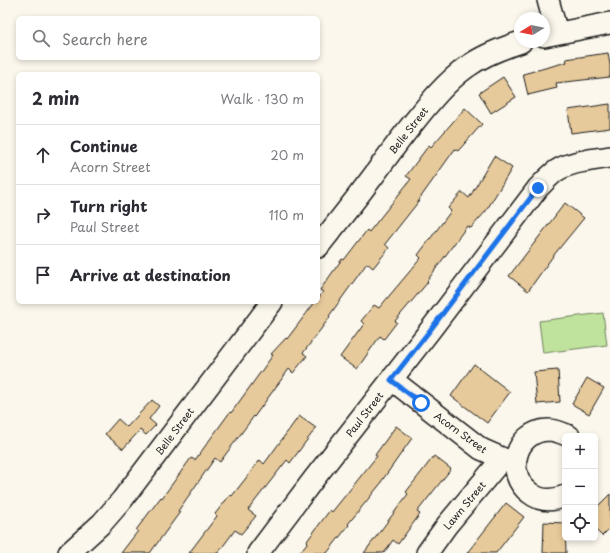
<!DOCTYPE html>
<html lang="en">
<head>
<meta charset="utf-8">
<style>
  :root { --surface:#fff; --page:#f7f7f7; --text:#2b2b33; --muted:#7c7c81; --line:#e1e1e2 }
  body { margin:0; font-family:"Playpen Sans",sans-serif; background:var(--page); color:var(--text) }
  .controls { position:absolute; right:12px; bottom:12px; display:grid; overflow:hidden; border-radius:6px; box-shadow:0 2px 6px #0003 }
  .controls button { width:36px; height:36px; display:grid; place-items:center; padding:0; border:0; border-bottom:1px solid var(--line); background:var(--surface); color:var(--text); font:20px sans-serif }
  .compass { position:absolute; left:514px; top:12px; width:36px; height:36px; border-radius:50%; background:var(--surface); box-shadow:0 2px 6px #0003; rotate:260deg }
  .stop { position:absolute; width:12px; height:12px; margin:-9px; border:3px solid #1a73e8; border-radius:50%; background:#fff }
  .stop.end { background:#1a73e8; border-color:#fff; box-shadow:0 1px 4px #0008 }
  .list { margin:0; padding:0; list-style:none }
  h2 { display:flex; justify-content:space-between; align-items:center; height:52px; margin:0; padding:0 16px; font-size:17px }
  h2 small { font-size:13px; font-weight:400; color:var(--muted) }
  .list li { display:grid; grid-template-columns:26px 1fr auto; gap:12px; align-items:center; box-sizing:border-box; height:60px; padding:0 16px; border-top:1px solid var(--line) }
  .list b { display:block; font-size:15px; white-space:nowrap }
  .list p { margin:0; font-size:13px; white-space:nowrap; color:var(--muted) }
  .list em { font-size:13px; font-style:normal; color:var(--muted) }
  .icon { flex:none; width:22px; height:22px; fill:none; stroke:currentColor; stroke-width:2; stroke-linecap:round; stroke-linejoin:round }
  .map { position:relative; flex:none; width:610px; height:553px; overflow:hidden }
  .search { position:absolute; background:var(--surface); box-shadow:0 2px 6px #0003; left:16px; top:16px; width:304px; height:44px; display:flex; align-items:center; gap:10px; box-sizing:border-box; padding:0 14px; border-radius:6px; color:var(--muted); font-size:15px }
  .panel { position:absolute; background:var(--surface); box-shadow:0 2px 6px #0003; left:16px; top:72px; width:304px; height:232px; border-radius:6px }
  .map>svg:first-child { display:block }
  .green { fill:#bfe39d; stroke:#6e805c }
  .building { fill:#e7ca9b; stroke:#1c1c1c }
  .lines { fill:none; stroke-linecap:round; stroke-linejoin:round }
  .minor-casing { stroke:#1c1c1c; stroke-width:24 }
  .minor { stroke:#fbf7ec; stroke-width:21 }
  .route { stroke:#1a73e8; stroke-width:5 }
  .labels { text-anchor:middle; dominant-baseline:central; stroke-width:3; stroke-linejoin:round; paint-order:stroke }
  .street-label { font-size:10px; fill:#1c1c1c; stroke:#fbf7ec }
</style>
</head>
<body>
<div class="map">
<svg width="610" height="553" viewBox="0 0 610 553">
  <rect width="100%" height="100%" fill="#fbf7ec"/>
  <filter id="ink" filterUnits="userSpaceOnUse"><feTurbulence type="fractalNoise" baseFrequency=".025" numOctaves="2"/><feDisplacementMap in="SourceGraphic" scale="8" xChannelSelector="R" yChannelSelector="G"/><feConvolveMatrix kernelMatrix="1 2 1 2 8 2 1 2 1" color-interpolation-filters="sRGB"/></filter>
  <g filter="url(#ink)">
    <path class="green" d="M 603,313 L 607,345 L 543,353 L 539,321 Z"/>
    <path class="building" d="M 608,53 L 610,65 L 610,77 L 556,83 L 557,88 L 528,95 L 523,74 L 567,62 L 566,59 Z
      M 503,77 L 516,97 L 491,113 L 479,93 Z
      M 610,104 L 610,128 L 571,133 L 568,110 Z
      M 465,108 L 482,124 L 458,151 L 455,149 L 418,201 L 419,201 L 385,244 L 389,248 L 373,268 L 367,263 L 329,316 L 330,317 L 303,353 L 307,356 L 293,373 L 289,369 L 254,417 L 254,416 L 220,462 L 215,458 L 178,511 L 180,512 L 150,553 L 121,553 L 138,531 L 136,530 L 161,497 L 162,498 L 191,458 L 195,460 L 230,412 L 231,413 L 273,355 L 271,354 L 286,338 L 287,339 L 315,302 L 318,302 L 318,299 L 323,292 L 320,290 L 342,259 L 344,260 L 367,230 L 369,232 L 411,179 L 406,176 L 429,145 L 431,147 Z
      M 494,156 L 512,168 L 486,211 L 471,228 L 467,226 L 427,281 L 428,282 L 395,321 L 397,322 L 384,339 L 380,336 L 357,369 L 340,357 L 364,324 L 361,321 L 374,305 L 379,308 L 421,258 L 418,255 L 451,211 L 448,208 L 462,192 L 469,198 Z
      M 565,203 L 584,218 L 553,256 L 528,291 L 509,276 Z
      M 474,364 L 510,392 L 487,423 L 451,396 Z
      M 558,370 L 560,402 L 537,404 L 534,372 Z
      M 587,378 L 604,388 L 589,414 L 572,404 Z
      M 152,400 L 159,406 L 149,419 L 156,425 L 146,435 L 140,430 L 123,449 L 105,434 L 118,419 L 127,427 Z
      M 299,416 L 316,428 L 290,463 L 287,460 L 248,510 L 256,516 L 241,534 L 235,530 L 218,553 L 189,553 L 217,516 L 215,514 L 230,495 L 232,496 L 260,460 L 264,464 Z
      M 396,426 L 412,438 L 381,482 L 382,482 L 348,524 L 349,525 L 327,553 L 299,553 L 308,542 L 307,541 L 330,510 L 332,512 L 377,456 L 375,455 Z
      M 434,456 L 451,469 L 417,512 L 420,514 L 398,544 L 393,540 L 384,553 L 364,553 L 408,494 L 406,492 Z
      M 610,494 L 610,528 L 602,536 L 595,529 L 595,509 Z
      M 506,503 L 524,517 L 496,553 L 467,553 Z
      M 544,522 L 565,523 L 566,553 L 543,553 Z"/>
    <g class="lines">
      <g class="minor-casing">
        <path id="minor" d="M 548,0 L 557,33
          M 544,36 L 610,23
          M 318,247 C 337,223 356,199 374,175 C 387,157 400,139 414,122 C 430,102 446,82 467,67 C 483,55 502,48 521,42
          M 391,379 L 481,449 L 515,464
          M 565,496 C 553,501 541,502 530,493 C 504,474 515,431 548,430 C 556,430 562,433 569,436
          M 69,553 L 102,523 L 122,500 L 272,302
          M 258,553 L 313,480 L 431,329 L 538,188 C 544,182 549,176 556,171 C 571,161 593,160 610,157
          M 427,553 L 447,525 L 502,459"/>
      </g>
      <use href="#minor" class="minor"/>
    </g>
  </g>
  <g class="lines" filter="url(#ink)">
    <path class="route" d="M 421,403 L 391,380 L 431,329 L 538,188"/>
  </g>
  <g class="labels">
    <g class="street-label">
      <text transform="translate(408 130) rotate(-52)">Belle Street</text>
      <text transform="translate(364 414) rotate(-52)">Paul Street</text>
      <text transform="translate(174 431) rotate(-53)">Belle Street</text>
      <text transform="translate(461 432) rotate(36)">Acorn Street</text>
      <text transform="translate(464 505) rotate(-50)">Lawn Street</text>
    </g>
  </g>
</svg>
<div class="controls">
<button>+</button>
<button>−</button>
<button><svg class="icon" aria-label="locate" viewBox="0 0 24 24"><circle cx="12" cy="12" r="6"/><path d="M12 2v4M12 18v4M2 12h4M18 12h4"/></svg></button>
</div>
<svg class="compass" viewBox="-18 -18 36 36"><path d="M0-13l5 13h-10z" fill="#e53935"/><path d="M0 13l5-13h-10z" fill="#7c7c81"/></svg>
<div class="stop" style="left:421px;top:403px"></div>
<div class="stop end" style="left:538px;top:188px"></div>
<div class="search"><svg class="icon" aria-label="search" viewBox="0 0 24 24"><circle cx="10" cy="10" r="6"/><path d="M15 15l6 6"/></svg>Search here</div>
<section class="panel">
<h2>2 min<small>Walk · 130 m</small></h2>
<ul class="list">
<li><svg class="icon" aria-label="ahead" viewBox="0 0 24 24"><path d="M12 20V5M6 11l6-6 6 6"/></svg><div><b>Continue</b><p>Acorn Street</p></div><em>20 m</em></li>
<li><svg class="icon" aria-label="right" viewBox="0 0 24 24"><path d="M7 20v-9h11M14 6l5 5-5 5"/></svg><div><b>Turn right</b><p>Paul Street</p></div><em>110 m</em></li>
<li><svg class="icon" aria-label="arrive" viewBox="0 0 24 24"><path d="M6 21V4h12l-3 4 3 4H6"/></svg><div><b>Arrive at destination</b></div></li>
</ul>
</section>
</div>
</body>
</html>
